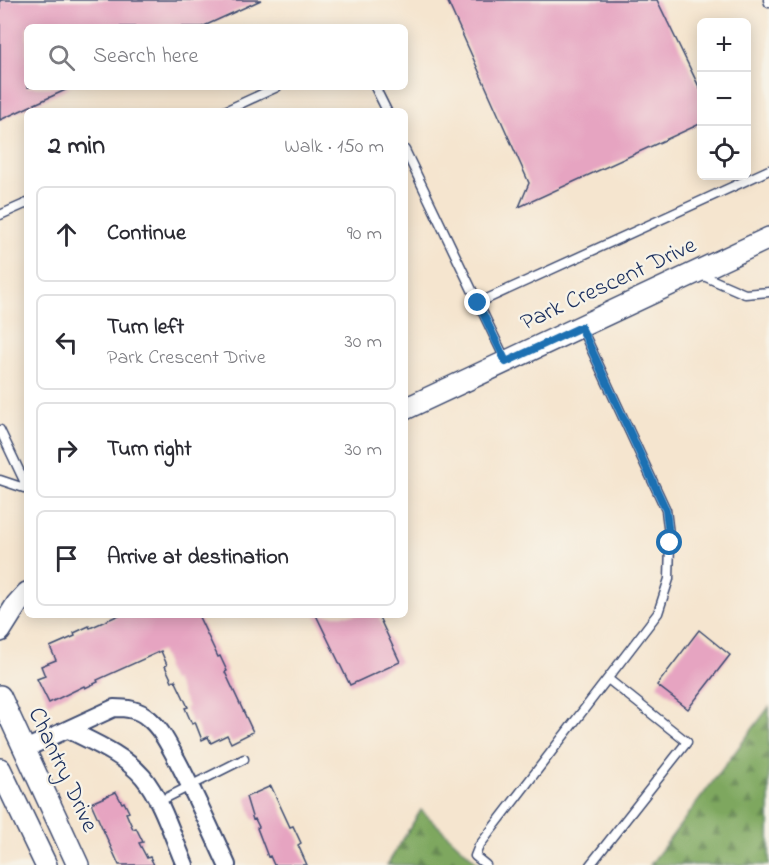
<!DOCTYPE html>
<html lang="en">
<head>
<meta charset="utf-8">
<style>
  :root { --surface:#fff; --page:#f2f2f3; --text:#2b2b33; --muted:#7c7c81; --line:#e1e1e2 }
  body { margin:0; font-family:"Indie Flower",sans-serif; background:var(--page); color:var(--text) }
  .controls { position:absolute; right:18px; top:18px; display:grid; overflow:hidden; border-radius:9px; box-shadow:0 3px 15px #0003 }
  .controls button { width:54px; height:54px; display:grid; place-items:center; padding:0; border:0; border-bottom:2px solid var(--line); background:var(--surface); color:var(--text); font:30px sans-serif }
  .stop { position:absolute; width:18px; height:18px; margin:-14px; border:4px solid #1f6fb2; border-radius:50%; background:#fff }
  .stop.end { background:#1f6fb2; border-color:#fff; box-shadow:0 2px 6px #0008 }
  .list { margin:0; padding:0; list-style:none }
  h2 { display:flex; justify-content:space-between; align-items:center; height:78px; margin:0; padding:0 24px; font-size:26px }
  h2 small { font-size:20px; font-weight:400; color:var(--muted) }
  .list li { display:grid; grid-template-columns:39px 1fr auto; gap:18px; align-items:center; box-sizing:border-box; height:96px; margin:0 12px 12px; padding:0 12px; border:2px solid var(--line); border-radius:9px }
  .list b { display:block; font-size:22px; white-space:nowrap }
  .list p { margin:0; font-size:20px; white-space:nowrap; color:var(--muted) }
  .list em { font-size:20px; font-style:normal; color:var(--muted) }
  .icon { flex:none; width:33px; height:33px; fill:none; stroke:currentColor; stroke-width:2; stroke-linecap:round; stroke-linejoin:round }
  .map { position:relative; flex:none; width:769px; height:865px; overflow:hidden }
  .search { position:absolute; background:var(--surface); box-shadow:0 3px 15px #0003; left:24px; top:24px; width:384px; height:66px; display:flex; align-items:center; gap:15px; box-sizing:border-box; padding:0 21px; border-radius:9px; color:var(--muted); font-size:22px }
  .panel { position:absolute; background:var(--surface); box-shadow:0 3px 15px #0003; left:24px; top:108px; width:384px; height:510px; border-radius:9px }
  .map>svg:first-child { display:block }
  .forest { fill:url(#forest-firs); stroke:#4c6b5e; stroke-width:1.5 }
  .building { fill:#e6a4c1 }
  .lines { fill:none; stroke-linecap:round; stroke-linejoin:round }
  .service-casing { stroke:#3c4a6f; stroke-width:11 }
  .minor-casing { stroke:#3c4a6f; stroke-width:20 }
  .tertiary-casing { stroke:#3c4a6f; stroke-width:24 }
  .service { stroke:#fff; stroke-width:8 }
  .minor { stroke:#fff; stroke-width:16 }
  .tertiary { stroke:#fff; stroke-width:21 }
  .route { stroke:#1f6fb2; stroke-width:8 }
  .labels { text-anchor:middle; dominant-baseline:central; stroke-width:4.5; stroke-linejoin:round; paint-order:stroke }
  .street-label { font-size:24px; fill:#1b2f5e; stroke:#f7f3e8 }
</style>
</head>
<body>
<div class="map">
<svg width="769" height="865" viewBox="0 0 769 865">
  <defs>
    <pattern id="forest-firs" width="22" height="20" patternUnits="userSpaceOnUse" patternTransform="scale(1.5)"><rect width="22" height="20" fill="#7ea75f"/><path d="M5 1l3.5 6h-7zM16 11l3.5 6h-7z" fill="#668852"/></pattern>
  </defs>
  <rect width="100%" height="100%" fill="#f7f3e8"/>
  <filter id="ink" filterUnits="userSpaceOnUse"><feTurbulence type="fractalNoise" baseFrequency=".0167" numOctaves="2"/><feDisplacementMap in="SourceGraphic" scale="12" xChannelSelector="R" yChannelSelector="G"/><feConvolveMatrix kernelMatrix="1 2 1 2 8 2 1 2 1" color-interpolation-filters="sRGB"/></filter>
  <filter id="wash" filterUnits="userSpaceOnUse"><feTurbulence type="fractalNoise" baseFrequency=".008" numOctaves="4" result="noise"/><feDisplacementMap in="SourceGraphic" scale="24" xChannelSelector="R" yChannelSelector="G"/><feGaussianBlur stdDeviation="1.35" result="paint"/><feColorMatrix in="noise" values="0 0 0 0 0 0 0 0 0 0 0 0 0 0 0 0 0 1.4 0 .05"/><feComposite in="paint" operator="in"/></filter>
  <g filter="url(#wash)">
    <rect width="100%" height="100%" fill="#f5e5cf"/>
    <path class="forest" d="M 769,707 L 769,865 L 650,865 Z
      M 421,810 L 480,865 L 387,865 Z"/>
    <g id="blocks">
      <path class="building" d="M 0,0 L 261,0 L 202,27 L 27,27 L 27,87 L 72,87 L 0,120 Z
        M 447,0 L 657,0 L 702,93 L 702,123 L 519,207 L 529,183 Z
        M 119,615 L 198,615 L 218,657 L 220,656 L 227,671 L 225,672 L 253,732 L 231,743 L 227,735 L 211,743 L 208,737 L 202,740 L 195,722 L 192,724 L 185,708 L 188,707 L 175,680 L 172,681 L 165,666 L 167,665 L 161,651 L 97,680 L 98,682 L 85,688 L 84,686 L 49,703 L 37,679 L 45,676 L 41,666 L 56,660 L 50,647 L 75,636 L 74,633 L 89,626 L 90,628 Z
        M 316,615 L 378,615 L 400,662 L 350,685 Z
        M 699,630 L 730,655 L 688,709 L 657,685 Z
        M 271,786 L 290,827 L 293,826 L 301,843 L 298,845 L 307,865 L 274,865 L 270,856 L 268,857 L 257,828 L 259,827 L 255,819 L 253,820 L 246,797 Z
        M 116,792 L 122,803 L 124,802 L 129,812 L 126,813 L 133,829 L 136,828 L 143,842 L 139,843 L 147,858 L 150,857 L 154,865 L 119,865 L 91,803 Z"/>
    </g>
  </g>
  <g filter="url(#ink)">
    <use href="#blocks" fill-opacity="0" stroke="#3c4a6f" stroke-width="1.5"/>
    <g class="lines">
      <g class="service-casing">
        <path id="service" d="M 768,0 L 769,3
          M 375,87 L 387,111
          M 225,111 L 277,87
          M 405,150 L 506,361
          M 0,215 L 27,203
          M 699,274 L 745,294 L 769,292
          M 478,303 L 769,170
          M 0,430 L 27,487
          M 0,480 L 27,489
          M 158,802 L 244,759
          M 486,865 L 475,856 L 479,846 L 658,613 L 669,579 L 670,543 L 666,510 L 581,327
          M 590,865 L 687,742 L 608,679"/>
      </g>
      <g class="minor-casing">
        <path id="minor" d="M 69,730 C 95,743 124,755 143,777 C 162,800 173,838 185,865
          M 25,749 L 114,708 C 126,708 138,709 148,718 C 161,728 169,746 177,760 C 195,794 211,830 227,865"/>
      </g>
      <g class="tertiary-casing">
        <path id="tertiary" d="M 405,409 L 769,238
          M 0,631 L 17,604 L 27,593
          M 0,696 L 78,865
          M 0,769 L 46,865"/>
      </g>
      <use href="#service" class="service"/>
      <use href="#minor" class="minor"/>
      <use href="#tertiary" class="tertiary"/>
    </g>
  </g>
  <g class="lines" filter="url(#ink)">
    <path class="route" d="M 478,303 L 506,362 L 581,327 L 666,510 L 670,543"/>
  </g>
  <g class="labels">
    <g class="street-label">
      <text transform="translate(609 285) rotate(-25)">Park Crescent Drive</text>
      <text transform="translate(62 770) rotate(65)">Chantry Drive</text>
    </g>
  </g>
</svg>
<div class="controls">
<button>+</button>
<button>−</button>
<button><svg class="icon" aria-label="locate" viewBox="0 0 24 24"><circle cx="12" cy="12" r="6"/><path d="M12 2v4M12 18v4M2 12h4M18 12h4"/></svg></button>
</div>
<div class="stop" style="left:670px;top:543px"></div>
<div class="stop end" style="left:478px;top:303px"></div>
<div class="search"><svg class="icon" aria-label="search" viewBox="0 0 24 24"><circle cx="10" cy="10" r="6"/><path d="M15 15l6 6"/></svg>Search here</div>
<section class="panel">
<h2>2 min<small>Walk · 150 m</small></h2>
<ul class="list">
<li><svg class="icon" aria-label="ahead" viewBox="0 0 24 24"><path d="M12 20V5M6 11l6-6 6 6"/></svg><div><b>Continue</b></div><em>90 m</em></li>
<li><svg class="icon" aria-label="left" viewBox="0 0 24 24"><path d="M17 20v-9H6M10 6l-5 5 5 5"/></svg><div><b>Turn left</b><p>Park Crescent Drive</p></div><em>30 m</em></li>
<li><svg class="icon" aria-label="right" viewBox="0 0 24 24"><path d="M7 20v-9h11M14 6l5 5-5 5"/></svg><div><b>Turn right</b></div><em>30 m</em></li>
<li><svg class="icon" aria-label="arrive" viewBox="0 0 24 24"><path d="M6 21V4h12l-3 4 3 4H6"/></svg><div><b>Arrive at destination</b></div></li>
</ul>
</section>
</div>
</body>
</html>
